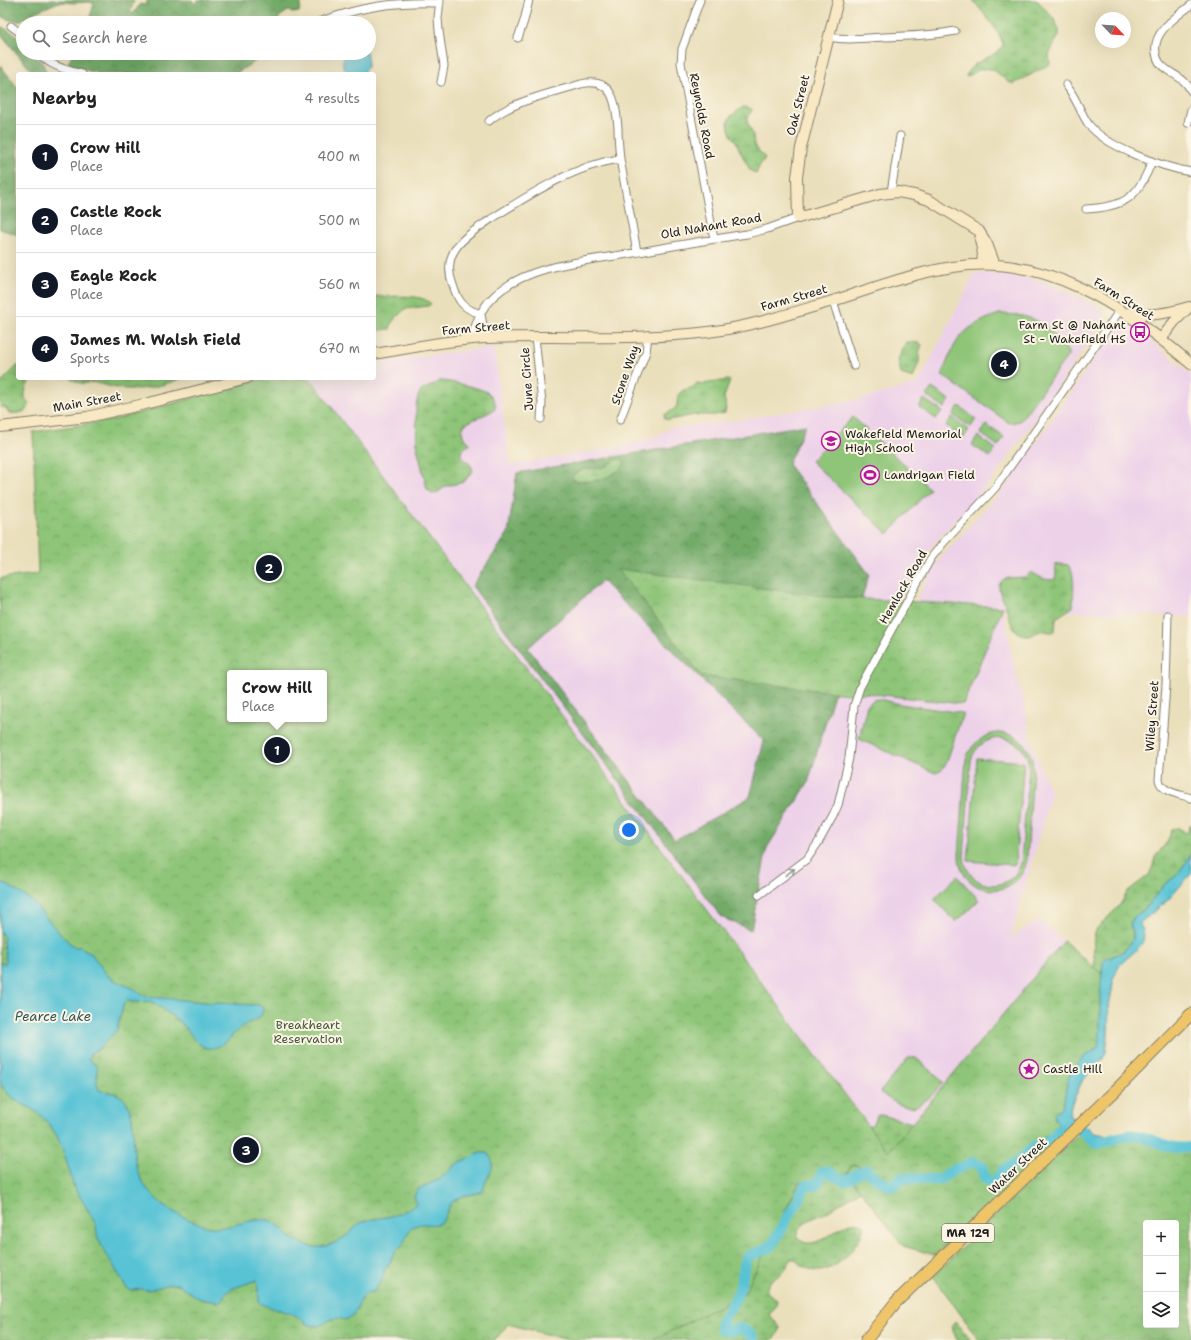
<!DOCTYPE html>
<html lang="en">
<head>
<meta charset="utf-8">
<style>
  :root { --surface:#fff; --page:#f6f6f6; --text:#222; --muted:#767676; --line:#e0e0e0; --accent:#111827 }
  body { margin:0; font-family:"Shantell Sans",sans-serif; background:var(--page); color:var(--text) }
  .controls { position:absolute; right:12px; bottom:12px; display:grid; overflow:hidden; border-radius:4px; box-shadow:0 4px 16px #0002 }
  .controls button { width:36px; height:36px; display:grid; place-items:center; padding:0; border:0; border-bottom:1px solid var(--line); background:var(--surface); color:var(--text); font:20px sans-serif }
  .compass { position:absolute; left:1095px; top:12px; width:36px; height:36px; border-radius:50%; background:var(--surface); box-shadow:0 4px 16px #0002; rotate:115deg }
  .you { position:absolute; left:629px; top:830px; width:14px; height:14px; margin:-10px; border:3px solid #fff; border-radius:50%; background:#1a73e8; box-shadow:0 0 0 6px #1a73e833 }
  .badge { display:grid; place-items:center; width:26px; height:26px; border-radius:50%; background:var(--accent); color:#fff; font-size:13px; font-weight:700 }
  .pin { position:absolute; translate:-50% -50%; border:2px solid #fff; box-shadow:0 1px 4px #0006 }
  .popup { position:absolute; left:227px; top:670px; width:100px; height:52px; box-sizing:border-box; display:grid; place-content:center; border-radius:4px; background:var(--surface); filter:drop-shadow(0 1px 3px #0005); font-size:13px; white-space:nowrap; color:var(--muted) }
  .popup b { font-size:15px; color:var(--text) }
  .popup::after { content:''; position:absolute; left:50%; top:100%; margin-left:-8px; border:8px solid transparent; border-top-color:var(--surface) }
  .list { margin:0; padding:0; list-style:none }
  h2 { display:flex; justify-content:space-between; align-items:center; height:52px; margin:0; padding:0 16px; font-size:17px }
  h2 small { font-size:13px; font-weight:400; color:var(--muted) }
  .list li { display:grid; grid-template-columns:26px 1fr auto; gap:12px; align-items:center; box-sizing:border-box; height:64px; padding:0 16px; border-top:1px solid var(--line) }
  .list b { display:block; font-size:15px; white-space:nowrap }
  .list p { margin:0; font-size:13px; white-space:nowrap; color:var(--muted) }
  .list em { font-size:13px; font-style:normal; color:var(--muted) }
  .icon { flex:none; width:22px; height:22px; fill:none; stroke:currentColor; stroke-width:2; stroke-linecap:round; stroke-linejoin:round }
  .map { position:relative; flex:none; width:1191px; height:1340px; overflow:hidden }
  .search { position:absolute; background:var(--surface); box-shadow:0 4px 16px #0002; left:16px; top:16px; width:360px; height:44px; display:flex; align-items:center; gap:10px; box-sizing:border-box; padding:0 14px; border-radius:22px; color:var(--muted); font-size:15px }
  .panel { position:absolute; background:var(--surface); box-shadow:0 4px 16px #0002; left:16px; top:72px; width:360px; height:308px; border-radius:4px }
  .map>svg:first-child { display:block }
  .built { fill:#edd1e9 }
  .grass { fill:url(#grass-tufts); stroke:#55704a }
  .forest { fill:url(#forest-crowns); stroke:#476342; fill-rule:evenodd }
  .wetland { fill:url(#wetland-marsh); stroke:#55704a }
  .park { fill:url(#park-crowns); stroke:#55704a; fill-rule:evenodd }
  .pitch { fill:#8ec578; stroke:#55704a; fill-rule:evenodd }
  .water { fill:#59c3d5; stroke:#3a7078 }
  .lines { fill:none; stroke-linecap:round; stroke-linejoin:round }
  .stream { stroke:#59c3d5; stroke-width:2 }
  .river { stroke:#59c3d5; stroke-width:11 }
  .street-casing { stroke:#837e6c; stroke-width:9 }
  .secondary-casing { stroke:#837e6c; stroke-width:12 }
  .primary-casing { stroke:#837e6c; stroke-width:13 }
  .street { stroke:#fff; stroke-width:7 }
  .secondary { stroke:#f8e8c3; stroke-width:10 }
  .primary { stroke:#eec569; stroke-width:11 }
  .oneway { stroke:#999 }
  .labels { text-anchor:middle; dominant-baseline:central; stroke-width:4; stroke-linejoin:round; paint-order:stroke }
  .shield { fill:#fcf5e5; stroke:#5f5d58; stroke-width:1 }
  .shield-label { font-size:11px; font-weight:bold; fill:#1c1c1c }
  .street-label { font-size:12px; fill:#1c1c1c; stroke:#fcf5e5 }
  .poi-label { font-size:12px; fill:#1c1c1c; stroke:#fcf5e5; text-anchor:start }
  .park-label { font-size:12px; fill:#44573c; stroke:#fcf5e5 }
  .water-label { font-size:13px; font-style:italic; fill:#31565d; stroke:#fcf5e5 }
</style>
</head>
<body>
<div class="map">
<svg width="1191" height="1340" viewBox="0 0 1191 1340">
  <defs>
    <pattern id="grass-tufts" width="24" height="20" patternUnits="userSpaceOnUse"><rect width="24" height="20" fill="#8ec578"/><path d="M3 7l-1-3M5 7V3M7 7l1-3M15 17l-1-3M17 17v-4M19 17l1-3" fill="none" stroke="#7aa967"/></pattern>
    <pattern id="forest-crowns" width="20" height="18" patternUnits="userSpaceOnUse"><rect width="20" height="18" fill="#72aa68"/><path d="M2 6a3 3 0 1 1 6 0M12 15a3 3 0 1 1 6 0" fill="none" stroke="#5d8a55"/></pattern>
    <pattern id="wetland-marsh" width="20" height="14" patternUnits="userSpaceOnUse"><rect width="20" height="14" fill="#8ec578"/><path d="M1 5h8M5 5V1M11 12h8M15 12V8" fill="none" stroke="#7aa967"/></pattern>
    <pattern id="park-crowns" width="20" height="18" patternUnits="userSpaceOnUse"><rect width="20" height="18" fill="#8ec578"/><path d="M2 6a3 3 0 1 1 6 0M12 15a3 3 0 1 1 6 0" fill="none" stroke="#7aa967"/></pattern>
  </defs>
  <rect width="100%" height="100%" fill="#fcf5e5"/>
  <filter id="ink" filterUnits="userSpaceOnUse"><feTurbulence type="fractalNoise" baseFrequency=".025" numOctaves="2"/><feDisplacementMap in="SourceGraphic" scale="8" xChannelSelector="R" yChannelSelector="G"/><feConvolveMatrix kernelMatrix="1 2 1 2 8 2 1 2 1" color-interpolation-filters="sRGB"/></filter>
  <filter id="wash" filterUnits="userSpaceOnUse"><feTurbulence type="fractalNoise" baseFrequency=".012" numOctaves="4" result="noise"/><feDisplacementMap in="SourceGraphic" scale="16" xChannelSelector="R" yChannelSelector="G"/><feGaussianBlur stdDeviation="0.9" result="paint"/><feColorMatrix in="noise" values="0 0 0 0 0 0 0 0 0 0 0 0 0 0 0 0 0 1.4 0 .05"/><feComposite in="paint" operator="in"/></filter>
  <g filter="url(#wash)">
    <rect width="100%" height="100%" fill="#eadfbb"/>
    <path class="built" d="M 975,273 L 1008,275 L 1035,280 L 1055,287 L 1073,294 L 1101,309 L 1105,313 L 1105,319 L 992,480 L 938,539 L 926,555 L 919,564 L 900,602 L 830,597 L 848,694 L 865,693 L 1002,607 L 915,603 L 933,568 L 940,559 L 1006,486 L 1116,328 L 1120,324 L 1125,324 L 1129,325 L 1154,343 L 1191,375 L 1191,617 L 1003,608 L 1016,674 L 1025,706 L 1030,740 L 1051,794 L 1011,937 L 1040,920 L 1064,941 L 889,1152 L 310,378 L 374,378 L 374,363 L 494,347 L 510,465 L 625,446 L 657,436 L 671,428 L 734,421 L 856,400 L 918,384 Z"/>
    <path class="grass" d="M 879,699 L 899,704 L 963,713 L 946,764 L 941,771 L 935,773 L 859,739 L 867,705 L 873,700 Z"/>
    <path class="forest" d="M 0,0 L 134,0 L 131,10 L 129,13 L 134,13 L 140,4 L 145,5 L 148,0 L 192,0 L 195,4 L 197,3 L 197,0 L 300,0 L 301,2 L 299,12 L 294,13 L 288,11 L 279,17 L 278,23 L 88,23 L 94,4 L 90,2 L 75,3 L 59,2 L 35,12 L 19,21 L 10,20 L 0,16 Z
      M 0,26 L 15,34 L 23,42 L 23,53 L 33,53 L 43,64 L 47,74 L 34,74 L 0,33 Z
      M 73,53 L 268,53 L 235,74 L 101,74 L 75,67 L 68,63 Z
      M 0,65 L 18,88 L 18,235 L 0,229 Z
      M 806,425 L 788,464 L 869,574 L 808,783 L 767,848 L 751,930 L 721,917 L 472,586 L 508,533 L 517,473 ZM 602,581 L 764,741 L 750,797 L 675,840 L 528,648 Z"/>
    <path class="wetland" d="M 973,0 L 1037,0 L 1053,18 L 1059,29 L 1059,35 L 1049,55 L 1050,64 L 1014,84 C 1002,82 998,66 983,69 C 978,69 972,75 966,77 C 970,59 994,60 1003,45 C 1001,32 981,11 973,0 Z
      M 743,107 L 752,109 L 752,110 L 747,118 L 747,122 L 753,135 L 754,145 L 765,158 L 760,165 L 756,174 L 750,170 L 740,151 L 736,141 L 732,137 L 729,129 L 728,122 L 730,117 Z
      M 374,296 C 389,298 421,292 431,304 L 428,306 L 405,309 L 392,322 L 390,329 L 374,331 Z
      M 907,342 L 919,343 L 922,345 L 919,353 L 919,362 L 913,378 L 901,374 L 898,359 Z
      M 18,365 L 18,378 L 31,378 C 28,384 24,390 25,397 C 25,400 29,401 29,405 C 29,413 15,414 9,413 C 6,408 6,407 0,407 L 0,383 Z
      M 70,378 L 182,378 C 152,390 128,393 97,383 C 92,381 86,384 81,383 C 77,382 73,380 70,378 Z
      M 728,380 L 730,381 L 724,397 L 726,407 L 725,413 L 715,415 L 694,415 L 669,420 L 665,419 L 664,415 C 668,413 675,410 677,405 C 678,401 676,396 680,393 C 685,387 691,391 697,383 L 703,384 Z
      M 439,381 C 447,380 480,388 487,392 C 491,394 494,400 496,405 L 494,410 L 469,422 L 465,424 L 462,430 L 463,436 L 471,444 L 462,449 L 461,457 L 470,464 L 473,470 L 464,482 L 446,486 L 438,492 L 433,494 L 427,489 L 417,447 L 416,406 C 420,383 424,393 439,381 Z
      M 617,459 L 621,459 L 625,463 C 619,477 586,486 573,479 L 572,476 C 580,467 592,470 603,467 C 608,465 613,462 617,459 Z
      M 1059,564 C 1062,564 1067,564 1069,566 C 1076,572 1073,598 1073,607 L 1056,618 L 1055,631 C 1050,634 1047,630 1041,631 C 1035,632 1032,637 1026,636 C 1009,632 1010,614 1004,602 C 1002,597 999,592 999,587 C 999,583 1002,580 1006,578 L 1026,577 L 1031,572 C 1039,576 1045,582 1055,579 L 1056,574 L 1055,565 Z
      M 1191,824 L 1191,855 L 1190,858 L 1177,875 L 1165,884 L 1145,908 L 1132,919 L 1130,926 L 1133,933 L 1133,939 L 1126,949 L 1121,953 L 1105,960 L 1103,962 L 1101,979 L 1094,973 C 1096,958 1090,942 1097,928 L 1120,905 L 1128,891 L 1149,875 L 1153,866 L 1155,857 L 1167,842 L 1172,830 L 1176,828 L 1179,828 L 1186,833 L 1188,831 Z
      M 877,1115 L 881,1115 L 913,1123 L 859,1191 L 827,1212 L 807,1221 L 798,1231 L 797,1236 C 808,1255 834,1231 846,1225 C 852,1222 858,1222 864,1224 C 863,1243 837,1272 817,1271 C 806,1270 800,1263 792,1258 C 789,1263 785,1271 780,1275 C 773,1279 766,1282 767,1292 L 777,1300 L 776,1306 L 769,1315 L 780,1327 L 779,1332 L 772,1340 L 653,1340 L 774,1199 L 867,1127 L 872,1125 Z
      M 955,1321 L 969,1338 L 971,1340 L 957,1340 L 951,1326 Z"/>
    <path class="park" d="M 266,378 L 310,378 L 888,1152 L 1064,941 L 1113,984 L 1109,1006 L 1108,1034 L 1106,1052 L 1102,1060 L 1083,1079 L 1071,1105 L 1069,1116 L 1077,1120 L 966,1228 L 935,1255 L 903,1246 L 851,1178 L 865,1171 C 861,1166 857,1164 851,1166 L 844,1179 C 836,1177 833,1169 825,1167 C 820,1170 820,1174 817,1179 C 814,1182 808,1184 804,1186 L 800,1181 L 744,1294 L 653,1340 L 568,1340 L 508,1324 L 495,1340 L 0,1340 L 0,578 L 38,574 L 33,432 L 113,420 ZM 230,673 L 324,673 L 324,719 L 230,719 Z
      M 618,569 L 830,597 L 1003,607 L 963,704 L 865,693 L 848,694 L 702,676 Z
      M 1082,1131 L 1094,1141 L 1099,1143 C 1110,1141 1121,1135 1133,1135 C 1152,1137 1170,1152 1191,1147 L 1191,1340 L 979,1340 L 933,1276 ZM 1146,1223 L 1176,1223 L 1176,1325 L 1146,1325 Z"/>
    <path class="pitch" d="M 999,314 C 1035,314 1050,324 1069,354 L 1020,421 L 1009,423 L 942,375 C 956,337 961,328 999,314 Z
      M 932,388 L 950,400 L 944,408 L 926,396 Z
      M 924,399 L 942,411 L 936,419 L 919,407 Z
      M 959,406 L 976,419 L 971,427 L 953,415 Z
      M 853,417 L 930,489 L 888,534 L 811,461 Z
      M 952,417 L 969,430 L 963,438 L 946,426 Z
      M 986,425 L 1004,437 L 998,446 L 980,433 Z
      M 978,436 L 996,449 L 990,457 L 972,445 Z
      M 996,733 C 1017,732 1032,747 1033,768 L 1027,859 C 1020,902 961,899 959,856 L 966,759 C 971,744 982,736 996,733 ZM 999,738 C 1016,739 1028,751 1029,767 L 1021,863 C 1010,896 966,890 964,856 L 971,760 C 975,747 985,739 999,738 Z
      M 977,758 L 1024,762 L 1015,865 L 968,861 Z
      M 957,876 L 979,900 L 956,922 L 934,899 Z
      M 908,1058 L 916,1058 L 943,1082 C 920,1110 910,1116 880,1092 Z"/>
    <path class="water" d="M 348,53 L 367,53 L 368,66 L 363,73 C 348,77 335,65 348,53 Z
      M 1191,855 L 1191,874 L 1167,901 L 1141,922 L 1140,924 C 1152,944 1133,951 1121,964 C 1118,967 1117,971 1115,975 C 1113,978 1112,980 1113,984 L 1109,1006 L 1108,1034 L 1106,1052 L 1102,1060 L 1083,1079 L 1071,1105 L 1069,1116 L 1077,1120 L 1071,1127 L 1063,1126 L 1060,1128 L 1045,1147 L 1028,1150 L 1023,1155 C 1026,1150 1029,1145 1034,1143 C 1043,1137 1055,1135 1058,1123 L 1054,1119 L 1055,1112 C 1066,1107 1064,1095 1067,1084 C 1067,1081 1069,1076 1071,1073 C 1078,1058 1087,1056 1098,1047 L 1100,1030 L 1100,996 L 1103,962 L 1105,960 L 1124,951 L 1133,939 L 1133,933 L 1130,923 L 1132,919 L 1145,908 L 1165,884 L 1177,875 Z
      M 0,881 L 19,892 L 33,902 L 61,935 L 74,947 L 80,947 L 91,953 L 108,976 L 118,982 L 135,989 L 142,995 L 150,997 L 163,998 L 215,1003 L 260,1005 L 263,1008 C 263,1021 252,1020 243,1026 C 232,1033 227,1046 213,1048 C 198,1050 192,1034 183,1025 C 178,1020 159,1006 154,1003 C 147,1000 142,1002 136,1002 C 133,1003 130,1001 127,1001 L 124,1003 L 120,1017 L 117,1030 L 100,1048 L 91,1053 L 88,1059 L 97,1066 L 97,1083 L 99,1090 C 107,1093 117,1091 124,1099 C 135,1111 133,1137 134,1152 C 136,1187 162,1209 193,1221 C 198,1223 204,1226 210,1227 C 227,1231 249,1217 269,1220 C 278,1222 284,1232 290,1237 C 296,1241 303,1244 309,1246 C 321,1250 336,1243 346,1236 C 351,1232 356,1225 362,1222 C 369,1219 378,1219 386,1217 C 397,1215 407,1211 416,1204 L 414,1196 L 418,1189 L 440,1179 L 457,1164 L 480,1153 L 487,1153 C 500,1165 486,1176 483,1190 C 475,1196 463,1194 455,1200 C 447,1205 447,1219 440,1223 C 431,1227 421,1221 413,1227 C 407,1231 406,1240 402,1246 C 400,1249 397,1249 395,1252 C 390,1257 393,1262 384,1270 C 384,1280 378,1286 372,1293 L 368,1292 L 362,1298 L 353,1316 L 345,1320 C 329,1314 327,1326 316,1326 C 305,1325 306,1322 298,1317 C 286,1310 272,1310 260,1303 L 259,1301 L 257,1280 L 231,1289 L 226,1293 L 223,1299 L 218,1302 L 205,1300 L 198,1298 L 178,1284 L 170,1284 L 149,1290 L 138,1289 L 135,1290 L 130,1290 L 126,1287 L 101,1245 L 97,1235 L 96,1225 L 88,1210 L 74,1187 L 64,1153 L 57,1136 L 49,1124 L 38,1113 L 11,1097 L 0,1084 L 0,962 L 5,964 C 8,956 1,947 4,938 L 0,931 Z
      M 1085,1128 L 1089,1128 L 1094,1133 L 1113,1136 L 1114,1137 C 1110,1147 1105,1141 1097,1141 C 1094,1140 1091,1142 1087,1140 C 1084,1138 1082,1135 1079,1133 Z"/>
    <g class="lines">
      <path class="stream" d="M 1113,1137 C 1120,1136 1127,1133 1135,1134 C 1154,1136 1172,1151 1191,1143"/>
      <path class="river" d="M 752,1340 L 753,1337 L 751,1334 L 740,1328 L 731,1331 L 721,1329 L 721,1323 L 736,1298 L 741,1283 L 746,1259 L 749,1256 L 768,1248 L 774,1242 L 787,1218 L 797,1203 L 804,1188 L 806,1186 L 816,1185 L 823,1172 L 827,1171 L 844,1181 C 852,1178 858,1172 866,1170 L 880,1181 L 892,1186 L 895,1185 L 899,1179 L 905,1178 L 939,1180 L 950,1172 L 973,1162 L 982,1166 L 985,1179 L 991,1183 L 998,1178 L 1003,1170 L 1016,1163 L 1037,1145 L 1049,1142 L 1059,1130 L 1064,1127 L 1071,1127 L 1080,1129 L 1094,1141 L 1098,1143 C 1110,1141 1121,1135 1133,1135 C 1152,1137 1170,1152 1191,1147"/>
    </g>
  </g>
  <g filter="url(#ink)">
    <g class="lines">
      <g class="street-casing">
        <path id="street" d="M 440,0 L 438,18 L 439,31 L 444,66 L 441,82
          M 700,0 L 682,49 L 681,63 L 714,239
          M 1191,5 C 1177,17 1152,31 1156,53 C 1157,60 1160,65 1166,69 C 1175,76 1186,79 1191,91
          M 316,23 C 359,7 395,1 440,3
          M 11,26 L 23,35
          M 829,37 C 847,41 866,38 884,37 C 908,36 931,36 955,31
          M 518,38 L 524,21 L 529,0
          M 39,53 C 49,66 67,70 82,74
          M 1066,85 C 1076,97 1080,112 1089,125 C 1108,148 1162,167 1191,172
          M 489,121 C 511,101 553,93 581,84 C 614,76 616,105 618,128 C 618,139 619,149 620,159
          M 1188,123 L 1191,109
          M 891,192 L 900,136
          M 1086,209 C 1125,207 1138,198 1152,161
          M 833,301 L 854,366
          M 481,314 C 464,309 458,302 453,285 C 448,273 448,259 456,248 C 464,236 480,227 491,219 C 529,195 575,165 620,159 L 637,252
          M 481,314 L 485,338
          M 535,337 L 542,403 L 541,419
          M 472,339 C 475,323 482,307 494,296 C 527,265 585,261 628,254 C 667,247 707,240 747,234 L 767,229 L 798,218
          M 620,420 L 646,352 L 648,335
          M 1168,615 L 1166,686 L 1159,780 C 1162,793 1180,794 1191,798
          M 759,895 L 807,859 L 818,843 L 833,816 L 838,805 L 849,758 L 854,706 L 860,687 L 931,558 L 944,542 L 995,488 L 1120,310"/>
      </g>
      <g class="secondary-casing">
        <path id="secondary" d="M 838,0 L 801,148 L 797,177 L 798,218 L 880,194 L 898,192 L 914,195 L 929,200 L 979,231 L 987,244 L 995,265
          M 980,239 L 983,254 L 982,264
          M 1128,313 C 1149,317 1168,313 1189,307
          M 1161,339 L 1174,322 L 1187,309
          M 374,354 C 411,348 452,339 489,338 C 562,335 635,341 708,332 C 749,327 789,314 829,302 C 869,290 911,273 953,267 C 1045,252 1125,307 1191,364
          M 0,427 L 87,417 L 149,403 L 247,378"/>
      </g>
      <g class="primary-casing">
        <path id="primary" d="M 866,1340 L 896,1302 L 1116,1090 L 1191,1014"/>
      </g>
      <use href="#street" class="street"/>
      <use href="#secondary" class="secondary"/>
      <use href="#primary" class="primary"/>
    </g>
    <defs><path id="oneway-shaft" d="M-6 0H5M1.5-3L5.5 0L1.5 3" fill="none" stroke-width="1.6" stroke-linecap="round" stroke-linejoin="round"/></defs>
    <use class="oneway" href="#oneway-shaft" transform="translate(790 872) rotate(-37)"/>
  </g>
  <defs>
    <g id="bus-ring" transform="scale(1)"><circle r="9.5" fill="#fcf5e5" stroke="#b5179e" stroke-width="1.5"/><path d="M-5-6H5V4H4V6H2V4H-2V6H-4V4H-5ZM-3.5-4V0h7V-4ZM-3.5 1.2v1.5H-2V1.2ZM2 1.2v1.5H3.5V1.2Z" fill="#b5179e"/></g>
    <g id="school-ring" transform="scale(1)"><circle r="9.5" fill="#fcf5e5" stroke="#b5179e" stroke-width="1.5"/><path d="M0-5L7-2L0 1L-7-2ZM-4 1L0 2.5L4 1V4Q0 6-4 4Z" fill="#b5179e"/></g>
    <g id="stadium-ring" transform="scale(1)"><circle r="9.5" fill="#fcf5e5" stroke="#b5179e" stroke-width="1.5"/><path d="M0-5a6.5 5 0 1 0 0 10a6.5 5 0 1 0 0-10ZM-3.5-1.8h7v3.6h-7Z" fill="#b5179e"/></g>
    <g id="sight-ring" transform="scale(1)"><circle r="9.5" fill="#fcf5e5" stroke="#b5179e" stroke-width="1.5"/><path d="M0-6L1.8-2.2L6-1.7L2.9 1.2L3.7 5.4L0 3.3L-3.7 5.4L-2.9 1.2L-6-1.7L-1.8-2.2Z" fill="#b5179e"/></g>
  </defs>
  <g fill-rule="evenodd">
    <use href="#bus-ring" x="1140" y="332"/>
    <use href="#school-ring" x="831" y="441"/>
    <use href="#stadium-ring" x="870" y="475"/>
    <use href="#sight-ring" x="1029" y="1069"/>
  </g>
  <g class="labels">
    <rect class="shield" x="942" y="1224" width="52" height="18" rx="3"/>
    <g class="shield-label">
      <text x="968" y="1233">MA 129</text>
    </g>
    <g class="street-label">
      <text transform="translate(798 105) rotate(-76)">Oak Street</text>
      <text transform="translate(702 116) rotate(79)">Reynolds Road</text>
      <text transform="translate(711 226) rotate(-10)">Old Nahant Road</text>
      <text transform="translate(794 298) rotate(-16)">Farm Street</text>
      <text transform="translate(1124 299) rotate(32)">Farm Street</text>
      <text transform="translate(476 328) rotate(-5)">Farm Street</text>
      <text transform="translate(625 375) rotate(-71)">Stone Way</text>
      <text transform="translate(527 379) rotate(-94)">June Circle</text>
      <text transform="translate(87 402) rotate(-10)">Main Street</text>
      <text transform="translate(903 587) rotate(-60)">Hemlock Road</text>
      <text transform="translate(1152 716) rotate(-86)">Wiley Street</text>
      <text transform="translate(1018 1166) rotate(-44)">Water Street</text>
    </g>
    <g class="poi-label">
      <text x="1126" y="325" text-anchor="end">Farm St @ Nahant<tspan x="1126" dy="14">St - Wakefield HS</tspan></text>
      <text x="845" y="434">Wakefield Memorial<tspan x="845" dy="14">High School</tspan></text>
      <text x="884" y="475">Landrigan Field</text>
      <text x="1043" y="1069">Castle Hill</text>
    </g>
    <g class="park-label">
      <text x="308" y="1025">Breakheart<tspan x="308" dy="14">Reservation</tspan></text>
    </g>
    <g class="water-label">
      <text x="53" y="1016">Pearce Lake</text>
    </g>
  </g>
</svg>
<div class="controls">
<button>+</button>
<button>−</button>
<button><svg class="icon" aria-label="layers" viewBox="0 0 24 24"><path d="M12 4l9 5-9 5-9-5zM3 14l9 5 9-5"/></svg></button>
</div>
<svg class="compass" viewBox="-18 -18 36 36"><path d="M0-13l5 13h-10z" fill="#e53935"/><path d="M0 13l5-13h-10z" fill="#767676"/></svg>
<div class="you"></div>
<div class="pin badge" style="left:277px;top:750px">1</div>
<div class="popup"><b>Crow Hill</b>Place</div>
<div class="pin badge" style="left:269px;top:568px">2</div>
<div class="pin badge" style="left:246px;top:1150px">3</div>
<div class="pin badge" style="left:1004px;top:364px">4</div>
<div class="search"><svg class="icon" aria-label="search" viewBox="0 0 24 24"><circle cx="10" cy="10" r="6"/><path d="M15 15l6 6"/></svg>Search here</div>
<section class="panel">
<h2>Nearby<small>4 results</small></h2>
<ul class="list">
<li><span class="badge">1</span><div><b>Crow Hill</b><p>Place</p></div><em>400 m</em></li>
<li><span class="badge">2</span><div><b>Castle Rock</b><p>Place</p></div><em>500 m</em></li>
<li><span class="badge">3</span><div><b>Eagle Rock</b><p>Place</p></div><em>560 m</em></li>
<li><span class="badge">4</span><div><b>James M. Walsh Field</b><p>Sports</p></div><em>670 m</em></li>
</ul>
</section>
</div>
</body>
</html>
